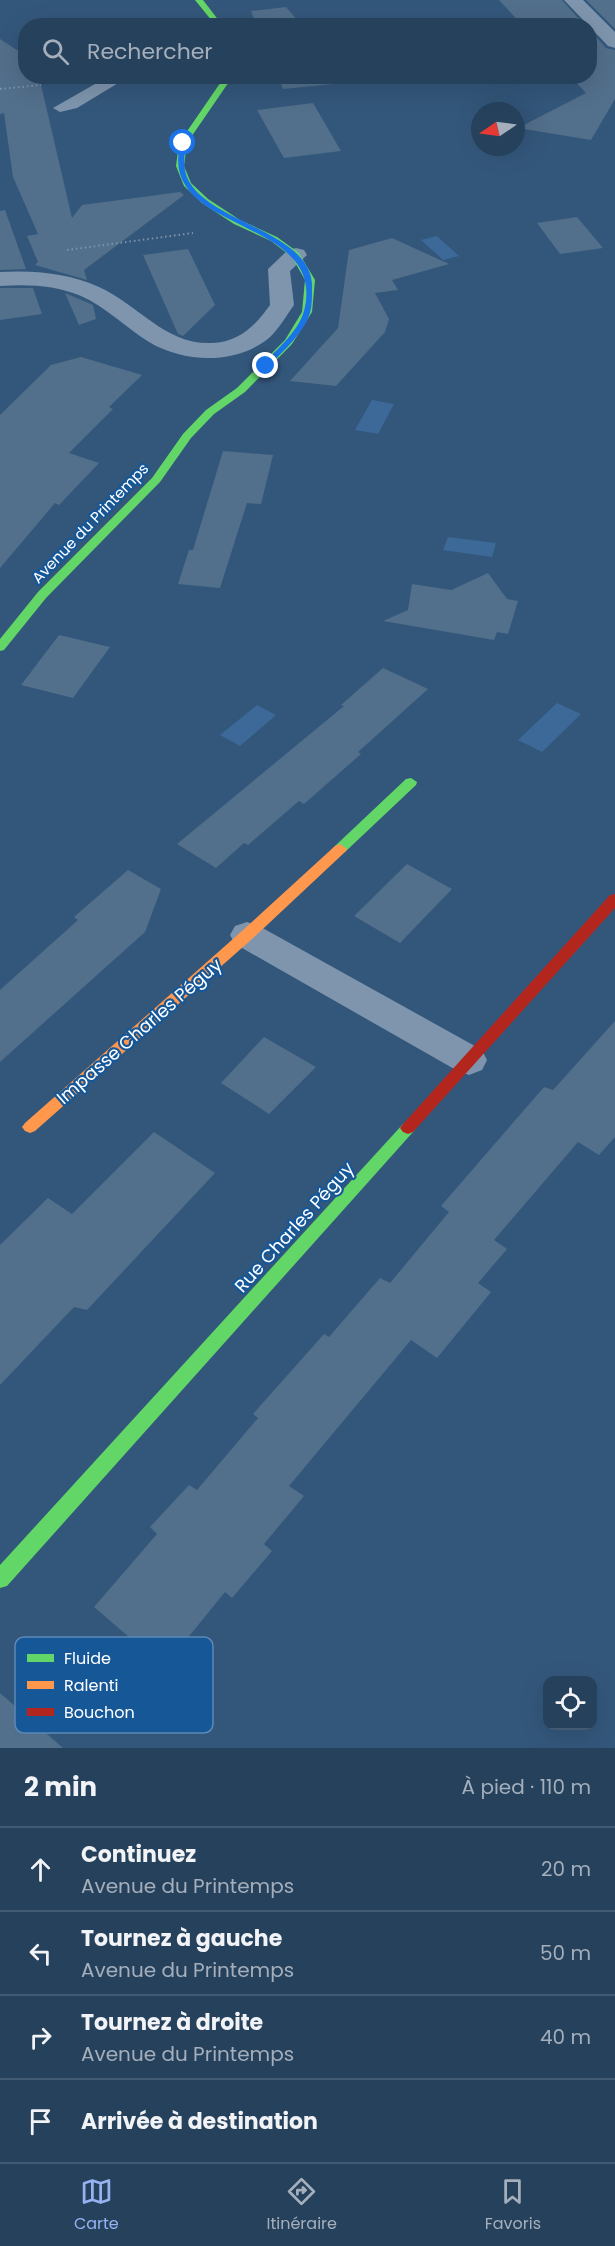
<!DOCTYPE html>
<html lang="fr">
<head>
<meta charset="utf-8">
<style>
  :root { --surface:#26415c; --page:#324c65; --text:#f1f3f6; --muted:#a4afbb; --line:#425a72; --accent:#95b2f1 }
  body { margin:0; font-family:Poppins,sans-serif; background:var(--page); color:var(--text) }
  .controls { position:absolute; right:18px; bottom:18px; display:grid; overflow:hidden; border-radius:12px; box-shadow:0 6px 24px #0002 }
  .controls button { width:54px; height:54px; display:grid; place-items:center; padding:0; border:0; border-bottom:2px solid var(--line); background:var(--surface); color:var(--text); font:30px sans-serif }
  .compass { position:absolute; left:471px; top:102px; width:54px; height:54px; border-radius:50%; background:var(--surface); box-shadow:0 6px 24px #0002; rotate:257deg }
  .stop { position:absolute; width:18px; height:18px; margin:-14px; border:4px solid #1a73e8; border-radius:50%; background:#fff }
  .stop.end { background:#1a73e8; border-color:#fff; box-shadow:0 2px 6px #0008 }
  .list { margin:0; padding:0; list-style:none }
  h2 { display:flex; justify-content:space-between; align-items:center; height:78px; margin:0; padding:0 24px; font-size:26px }
  h2 small { font-size:20px; font-weight:400; color:var(--muted) }
  .list li { display:grid; grid-template-columns:39px 1fr auto; gap:18px; align-items:center; box-sizing:border-box; height:84px; padding:0 24px; border-top:2px solid var(--line) }
  .list b { display:block; font-size:22px; white-space:nowrap }
  .list p { margin:0; font-size:20px; white-space:nowrap; color:var(--muted) }
  .list em { font-size:20px; font-style:normal; color:var(--muted) }
  .icon { flex:none; width:33px; height:33px; fill:none; stroke:currentColor; stroke-width:2; stroke-linecap:round; stroke-linejoin:round }
  .map { position:relative; flex:none; width:615px; height:1748px; overflow:hidden }
  .search { position:absolute; background:var(--surface); box-shadow:0 6px 24px #0002; left:18px; right:18px; top:18px; height:66px; display:flex; align-items:center; gap:15px; box-sizing:border-box; padding:0 21px; border-radius:24px; color:var(--muted); font-size:22px }
  .sheet { height:414px; background:var(--surface) }
  nav { display:flex; justify-content:space-around; align-items:center; box-sizing:border-box; height:84px; border-top:2px solid var(--line); background:var(--surface); font-size:16px; color:var(--muted) }
  nav a { display:grid; justify-items:center; gap:3px }
  nav .on { color:var(--accent) }
  .map>svg:first-child { display:block }
  .water { fill:#3c6997 }
  .building { fill:#526f8b }
  .lines { fill:none; stroke-linecap:round; stroke-linejoin:round }
  .path { stroke:#7e95ad; stroke-width:2; stroke-dasharray:1.5 3; stroke-linecap:butt }
  .lane { fill:#7e95ad; fill-rule:evenodd }
  .street { fill:#7e95ad; fill-rule:evenodd }
  .fast { fill:#63d668; fill-rule:evenodd }
  .slow { fill:#ff974d; fill-rule:evenodd }
  .jam { fill:#b3261e; fill-rule:evenodd }
  .route { fill:#1a73e8 }
  .labels { text-anchor:middle; dominant-baseline:central; stroke-width:4.5; stroke-linejoin:round; paint-order:stroke }
  .far-street-label { font-size:15px; fill:#fff; stroke:#165798 }
  .street-label { font-size:18px; fill:#fff; stroke:#165798 }
  .key { fill:#165798; stroke:#5c89b7; stroke-width:1.5 }
  .key-label { font-size:16px; fill:#fff }
</style>
</head>
<body>
<div class="map">
<svg width="615" height="1748" viewBox="0 0 615 1748">
  <rect width="100%" height="100%" fill="#33577b"/>
  <path class="water" d="M 437,236 L 459,256 L 443,260 L 421,240 Z
    M 372,400 L 394,404 L 378,434 L 355,430 Z
    M 448,537 L 496,543 L 492,557 L 443,550 Z
    M 557,703 L 581,714 L 542,752 L 518,740 Z
    M 257,705 L 276,715 L 240,746 L 220,735 Z"/>
  <path class="building" d="M 499,0 L 562,0 L 585,26 L 523,26 Z
    M 586,0 L 615,0 L 615,29 Z
    M 286,7 L 298,21 L 303,20 L 308,26 L 257,26 L 251,11 Z
    M 590,30 L 606,48 L 615,50 L 615,99 L 591,140 L 518,128 L 586,93 L 570,76 L 590,76 Z
    M 0,39 L 26,56 L 26,76 L 39,76 L 72,218 L 82,205 L 180,192 L 184,195 L 84,270 L 87,280 L 35,265 L 38,262 L 27,236 L 38,234 L 13,177 L 4,113 L 0,114 Z
    M 278,76 L 330,76 L 334,84 L 283,89 Z
    M 313,103 L 341,151 L 284,158 L 257,110 Z
    M 5,210 L 26,269 L 0,270 L 0,211 Z
    M 577,217 L 603,248 L 560,254 L 537,223 Z
    M 392,238 L 449,264 L 392,280 L 398,290 L 375,293 L 389,319 L 385,332 L 336,386 L 290,381 L 338,328 L 349,250 Z
    M 188,249 L 215,305 L 183,336 L 178,334 L 143,255 Z
    M 0,288 L 33,288 L 42,314 L 0,320 Z
    M 65,293 L 93,305 L 96,319 L 79,325 Z
    M 81,357 L 142,375 L 109,407 L 113,409 L 69,453 L 99,463 L 59,505 L 55,503 L 0,568 L 0,415 L 51,365 Z
    M 223,451 L 273,455 L 261,504 L 247,503 L 220,588 L 178,584 L 189,550 L 193,550 Z
    M 488,573 L 507,599 L 518,601 L 508,634 L 497,632 L 494,640 L 383,621 L 408,610 L 412,584 L 451,590 Z
    M 59,635 L 110,647 L 73,698 L 21,685 Z
    M 383,668 L 428,689 L 358,752 L 361,754 L 304,804 L 299,801 L 248,845 L 244,843 L 216,868 L 177,844 L 344,706 L 341,705 Z
    M 407,864 L 452,889 L 400,943 L 354,916 Z
    M 128,870 L 161,889 L 145,932 L 0,1062 L 0,990 L 78,920 L 74,917 Z
    M 615,1021 L 615,1137 L 599,1155 L 578,1142 L 494,1240 L 507,1249 L 478,1283 L 491,1292 L 437,1358 L 411,1340 L 289,1486 L 304,1496 L 264,1544 L 272,1551 L 232,1598 L 225,1592 L 164,1667 L 94,1607 L 157,1534 L 150,1527 L 189,1485 L 197,1490 L 258,1418 L 253,1414 L 324,1334 L 329,1337 L 380,1278 L 390,1283 L 449,1212 L 441,1206 L 544,1087 L 553,1090 Z
    M 264,1037 L 316,1067 L 269,1114 L 221,1083 Z
    M 154,1132 L 215,1173 L 87,1310 L 74,1307 L 0,1385 L 0,1245 L 48,1198 L 72,1214 Z
    M 0,1693 L 63,1748 L 0,1748 Z"/>
  <g class="lines">
    <path class="path" d="M 0,89 L 41,85
      M 67,250 L 193,233"/>
    <path class="lane" d="M 109,76 L 143,76 L 136,80 L 120,82 L 77,108 L 60,112 L 53,108 Z"/>
    <path class="street" d="M 564,0 L 583,0 L 615,32 L 615,48 L 608,46 Z
      M 296,248 L 304,250 L 307,255 L 290,271 L 294,305 C 286,316 279,329 269,338 C 236,365 184,363 149,342 C 125,327 106,307 81,296 C 55,285 28,284 0,286 L 0,272 C 34,270 68,273 99,287 C 139,305 165,345 212,343 C 239,342 255,326 270,305 L 268,269 L 288,250 Z
      M 247,922 L 259,926 L 482,1050 L 487,1060 L 482,1070 L 469,1075 L 456,1070 L 235,944 L 230,935 L 235,926 Z"/>
    <path class="fast" d="M 195,0 L 203,0 L 223,26 L 216,26 Z
      M 225,76 L 233,76 L 187,143 L 184,166 L 191,183 L 208,199 L 240,220 L 277,237 L 299,253 L 315,280 L 312,312 L 292,344 L 245,392 L 214,414 L 191,438 L 160,482 L 46,598 L 4,650 L 0,651 L 0,639 L 38,592 L 152,478 L 183,434 L 206,410 L 237,388 L 285,340 L 302,312 L 305,280 L 292,257 L 271,241 L 234,224 L 202,203 L 184,186 L 176,166 L 179,143 Z
      M 411,778 L 417,782 L 416,785 L 345,852 L 335,852 L 333,849 L 335,846 L 406,779 Z
      M 408,1122 L 413,1124 L 416,1128 L 413,1132 L 7,1586 L 0,1588 L 0,1565 L 403,1124 Z"/>
    <path class="slow" d="M 340,844 L 347,849 L 345,852 L 252,939 L 35,1131 L 30,1133 L 25,1131 L 22,1127 L 25,1123 L 242,931 L 335,846 Z"/>
    <path class="jam" d="M 615,894 L 615,908 L 413,1132 L 408,1134 L 403,1132 L 400,1128 L 403,1124 L 610,895 Z"/>
  </g>
  <path class="route" d="M 181,142 L 186,143 C 184,157 182,170 190,183 C 216,225 316,233 312,290 C 312,297 312,306 310,313 C 303,334 283,351 268,367 L 262,366 C 276,349 298,333 304,311 C 329,215 154,235 181,142 Z"/>
  <g class="labels">
    <g class="far-street-label">
      <text transform="translate(90 523) rotate(-46)">Avenue du Printemps</text>
    </g>
    <g class="street-label">
      <text transform="translate(139 1031) rotate(-41)">Impasse Charles Péguy</text>
      <text transform="translate(294 1227) rotate(-48)">Rue Charles Péguy</text>
    </g>
  </g>
  <rect x="15" y="1637" width="198" height="96" rx="9" class="key"/>
  <rect x="27" y="1654" width="27" height="8" fill="#63d668"/>
  <rect x="27" y="1681" width="27" height="8" fill="#ff974d"/>
  <rect x="27" y="1708" width="27" height="8" fill="#b3261e"/>
  <g class="key-label">
    <text x="64" y="1664">Fluide</text>
    <text x="64" y="1691">Ralenti</text>
    <text x="64" y="1718">Bouchon</text>
  </g>
</svg>
<div class="controls">
<button><svg class="icon" aria-label="locate" viewBox="0 0 24 24"><circle cx="12" cy="12" r="6"/><path d="M12 2v4M12 18v4M2 12h4M18 12h4"/></svg></button>
</div>
<svg class="compass" viewBox="-18 -18 36 36"><path d="M0-13l5 13h-10z" fill="#e53935"/><path d="M0 13l5-13h-10z" fill="#a4afbb"/></svg>
<div class="stop" style="left:183px;top:143px"></div>
<div class="stop end" style="left:266px;top:366px"></div>
<div class="search"><svg class="icon" aria-label="search" viewBox="0 0 24 24"><circle cx="10" cy="10" r="6"/><path d="M15 15l6 6"/></svg>Rechercher</div>
</div>
<section class="sheet">
<h2>2 min<small>À pied · 110 m</small></h2>
<ul class="list">
<li><svg class="icon" aria-label="ahead" viewBox="0 0 24 24"><path d="M12 20V5M6 11l6-6 6 6"/></svg><div><b>Continuez</b><p>Avenue du Printemps</p></div><em>20 m</em></li>
<li><svg class="icon" aria-label="left" viewBox="0 0 24 24"><path d="M17 20v-9H6M10 6l-5 5 5 5"/></svg><div><b>Tournez à gauche</b><p>Avenue du Printemps</p></div><em>50 m</em></li>
<li><svg class="icon" aria-label="right" viewBox="0 0 24 24"><path d="M7 20v-9h11M14 6l5 5-5 5"/></svg><div><b>Tournez à droite</b><p>Avenue du Printemps</p></div><em>40 m</em></li>
<li><svg class="icon" aria-label="arrive" viewBox="0 0 24 24"><path d="M6 21V4h12l-3 4 3 4H6"/></svg><div><b>Arrivée à destination</b></div></li>
</ul>
</section>
<nav>
<a class="on"><svg class="icon" aria-label="map" viewBox="0 0 24 24"><path d="M3 6l6-2 6 2 6-2v14l-6 2-6-2-6 2zM9 4v14M15 6v14"/></svg>Carte</a>
<a><svg class="icon" aria-label="directions" viewBox="0 0 24 24"><path d="M12 3l9 9-9 9-9-9zM9 14v-3h6M13 9l2 2-2 2"/></svg>Itinéraire</a>
<a><svg class="icon" aria-label="saved" viewBox="0 0 24 24"><path d="M7 4h10v16l-5-4-5 4z"/></svg>Favoris</a>
</nav>
</body>
</html>
